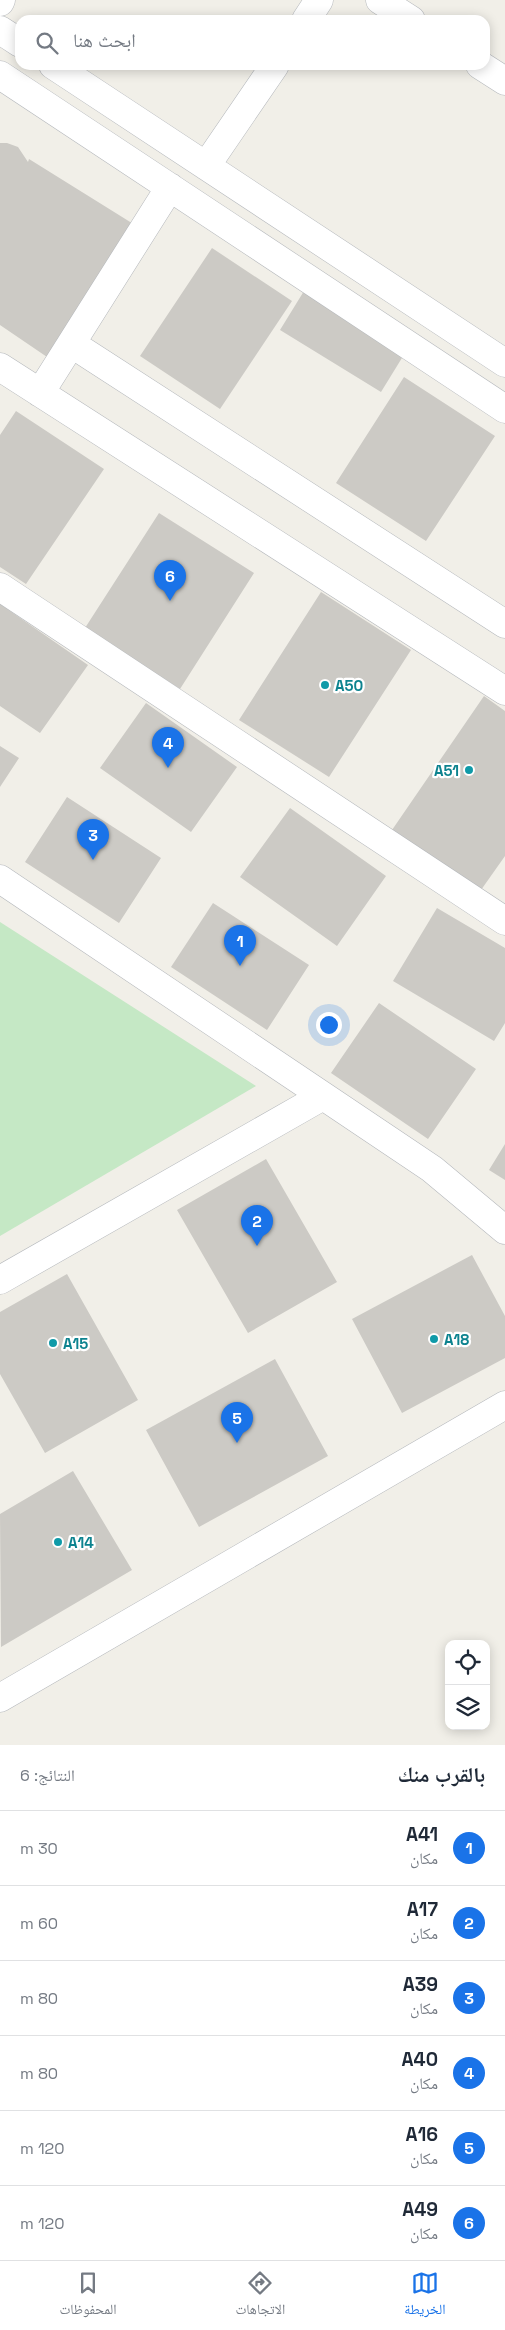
<!DOCTYPE html>
<html lang="ar">
<head>
<meta charset="utf-8">
<style>
  :root { --surface:#fff; --page:#f6f6f7; --text:#1f2937; --muted:#747a83; --line:#e0e1e3; --accent:#1a73e8 }
  body { margin:0; font-family:"Space Grotesk","Noto Naskh Arabic",sans-serif; background:var(--page); color:var(--text); direction:rtl }
  .controls { position:absolute; right:15px; bottom:15px; display:grid; overflow:hidden; border-radius:10px; box-shadow:0 2px 12px #0003 }
  .controls button { width:45px; height:45px; display:grid; place-items:center; padding:0; border:0; border-bottom:1px solid var(--line); background:var(--surface); color:var(--text); font:25px sans-serif }
  .you { position:absolute; left:328px; top:1024px; width:18px; height:18px; margin:-12px; border:4px solid #fff; border-radius:50%; background:#1a73e8; box-shadow:0 0 0 8px #1a73e833 }
  .badge { display:grid; place-items:center; width:32px; height:32px; border-radius:50%; background:var(--accent); color:#fff; font-size:16px; font-weight:700 }
  .pin { position:absolute; translate:-50% -41px; filter:drop-shadow(0 1px 2px #0008) }
  .pin::after { content:''; position:absolute; top:26px; width:18px; height:15px; background:inherit; clip-path:polygon(0 0,100% 0,50% 100%) }
  .list { margin:0; padding:0; list-style:none }
  h2 { display:flex; justify-content:space-between; align-items:center; height:65px; margin:0; padding:0 20px; font-size:21px }
  h2 small { font-size:16px; font-weight:400; color:var(--muted) }
  .list li { display:grid; grid-template-columns:32px 1fr auto; gap:15px; align-items:center; box-sizing:border-box; height:75px; padding:0 20px; border-top:1px solid var(--line) }
  .list b { display:block; font-size:19px; white-space:nowrap }
  .list p { margin:0; font-size:16px; white-space:nowrap; color:var(--muted) }
  .list em { font-size:16px; font-style:normal; color:var(--muted) }
  .icon { flex:none; width:28px; height:28px; fill:none; stroke:currentColor; stroke-width:2; stroke-linecap:round; stroke-linejoin:round }
  .map { position:relative; flex:none; width:505px; height:1745px; overflow:hidden; direction:ltr }
  .search { position:absolute; background:var(--surface); box-shadow:0 2px 12px #0003; left:15px; right:15px; top:15px; height:55px; display:flex; align-items:center; gap:12px; box-sizing:border-box; padding:0 18px; border-radius:15px; color:var(--muted); font-size:19px }
  .sheet { height:515px; background:var(--surface) }
  nav { display:flex; justify-content:space-around; align-items:center; box-sizing:border-box; height:70px; border-top:1px solid var(--line); background:var(--surface); font-size:14px; color:var(--muted) }
  nav a { display:grid; justify-items:center; gap:2px }
  nav .on { color:var(--accent) }
  .map>svg:first-child { display:block }
  .green { fill:#c5e8c5 }
  .building { fill:#cccac5 }
  .lines { fill:none; stroke-linecap:round; stroke-linejoin:round }
  .minor-casing { stroke:#b5b8bc; stroke-width:29 }
  .minor { stroke:#fff; stroke-width:28 }
  .culture-dot { fill:#0f9aa8; stroke:#fff; stroke-width:2 }
  .labels { text-anchor:middle; dominant-baseline:central; stroke-width:4.5; stroke-linejoin:round; paint-order:stroke }
  .culture-label { font-size:15px; font-weight:bold; fill:#0d838f; stroke:#fff; text-anchor:start }
</style>
</head>
<body>
<div class="map">
<svg width="505" height="1745" viewBox="0 0 505 1745">
  <rect width="100%" height="100%" fill="#f1efe8"/>
  <path class="green" d="M 0,922 L 256,1086 L 0,1236 Z"/>
  <path class="building" d="M 0,143 L 7,143 L 18,147 L 28,162 L 29,159 L 135,225 L 50,359 L 0,325 Z
    M 212,248 L 292,301 L 220,409 L 140,356 Z
    M 304,291 L 405,353 L 381,392 L 280,330 Z
    M 404,377 L 495,436 L 426,541 L 336,483 Z
    M 16,411 L 104,469 L 26,584 L 0,567 L 0,435 Z
    M 159,513 L 254,573 L 180,689 L 85,628 Z
    M 321,592 L 411,650 L 329,777 L 239,720 Z
    M 0,604 L 88,665 L 40,733 L 0,706 Z
    M 484,696 L 505,711 L 505,856 L 481,890 L 392,830 Z
    M 146,703 L 237,767 L 191,832 L 100,768 Z
    M 0,746 L 19,758 L 0,787 Z
    M 67,797 L 161,858 L 119,923 L 25,862 Z
    M 290,808 L 386,876 L 337,946 L 240,877 Z
    M 213,903 L 309,965 L 267,1030 L 171,967 Z
    M 437,908 L 505,948 L 505,1023 L 494,1041 L 393,981 Z
    M 379,1003 L 476,1069 L 428,1139 L 331,1073 Z
    M 505,1144 L 505,1180 L 489,1170 Z
    M 266,1159 L 337,1282 L 248,1333 L 177,1210 Z
    M 472,1255 L 505,1316 L 505,1358 L 402,1413 L 352,1319 Z
    M 67,1274 L 138,1400 L 45,1453 L 0,1374 L 0,1312 Z
    M 275,1359 L 328,1456 L 199,1527 L 146,1430 Z
    M 73,1471 L 132,1570 L 1,1647 L 0,1514 Z"/>
  <g class="lines">
    <g class="minor-casing">
      <path id="minor" d="M 380,0 L 411,20
        M 0,2 L 1,0
        M 306,20 L 319,0
        M 0,30 L 20,43
        M 53,65 L 505,363
        M 480,65 L 505,81
        M 0,75 L 505,409
        M 206,166 L 275,65
        M 72,344 L 505,624
        M 0,367 L 505,691
        M 40,393 L 170,187
        M 0,587 L 505,921
        M 0,879 L 432,1169 L 505,1230
        M 0,1280 L 323,1096
        M 0,1698 L 505,1405"/>
    </g>
    <use href="#minor" class="minor"/>
  </g>
  <g class="culture-dot">
    <circle cx="325" cy="685" r="5"/>
    <circle cx="469" cy="770" r="5"/>
    <circle cx="434" cy="1339" r="5"/>
    <circle cx="53" cy="1343" r="5"/>
    <circle cx="58" cy="1542" r="5"/>
  </g>
  <g class="labels">
    <g class="culture-label">
      <text x="335" y="685">A50</text>
      <text x="459" y="770" text-anchor="end">A51</text>
      <text x="444" y="1339">A18</text>
      <text x="63" y="1343">A15</text>
      <text x="68" y="1542">A14</text>
    </g>
  </g>
</svg>
<div class="controls">
<button><svg class="icon" aria-label="locate" viewBox="0 0 24 24"><circle cx="12" cy="12" r="6"/><path d="M12 2v4M12 18v4M2 12h4M18 12h4"/></svg></button>
<button><svg class="icon" aria-label="layers" viewBox="0 0 24 24"><path d="M12 4l9 5-9 5-9-5zM3 14l9 5 9-5"/></svg></button>
</div>
<div class="you"></div>
<div class="pin badge" style="left:240px;top:966px">1</div>
<div class="pin badge" style="left:257px;top:1246px">2</div>
<div class="pin badge" style="left:93px;top:860px">3</div>
<div class="pin badge" style="left:168px;top:768px">4</div>
<div class="pin badge" style="left:237px;top:1443px">5</div>
<div class="pin badge" style="left:170px;top:601px">6</div>
<div class="search"><svg class="icon" aria-label="search" viewBox="0 0 24 24"><circle cx="10" cy="10" r="6"/><path d="M15 15l6 6"/></svg>ابحث هنا</div>
</div>
<section class="sheet">
<h2>بالقرب منك<small>النتائج: 6</small></h2>
<ul class="list">
<li><span class="badge">1</span><div><b>A41</b><p>مكان</p></div><em>30 m</em></li>
<li><span class="badge">2</span><div><b>A17</b><p>مكان</p></div><em>60 m</em></li>
<li><span class="badge">3</span><div><b>A39</b><p>مكان</p></div><em>80 m</em></li>
<li><span class="badge">4</span><div><b>A40</b><p>مكان</p></div><em>80 m</em></li>
<li><span class="badge">5</span><div><b>A16</b><p>مكان</p></div><em>120 m</em></li>
<li><span class="badge">6</span><div><b>A49</b><p>مكان</p></div><em>120 m</em></li>
</ul>
</section>
<nav>
<a class="on"><svg class="icon" aria-label="map" viewBox="0 0 24 24"><path d="M3 6l6-2 6 2 6-2v14l-6 2-6-2-6 2zM9 4v14M15 6v14"/></svg>الخريطة</a>
<a><svg class="icon" aria-label="directions" viewBox="0 0 24 24"><path d="M12 3l9 9-9 9-9-9zM9 14v-3h6M13 9l2 2-2 2"/></svg>الاتجاهات</a>
<a><svg class="icon" aria-label="saved" viewBox="0 0 24 24"><path d="M7 4h10v16l-5-4-5 4z"/></svg>المحفوظات</a>
</nav>
</body>
</html>
